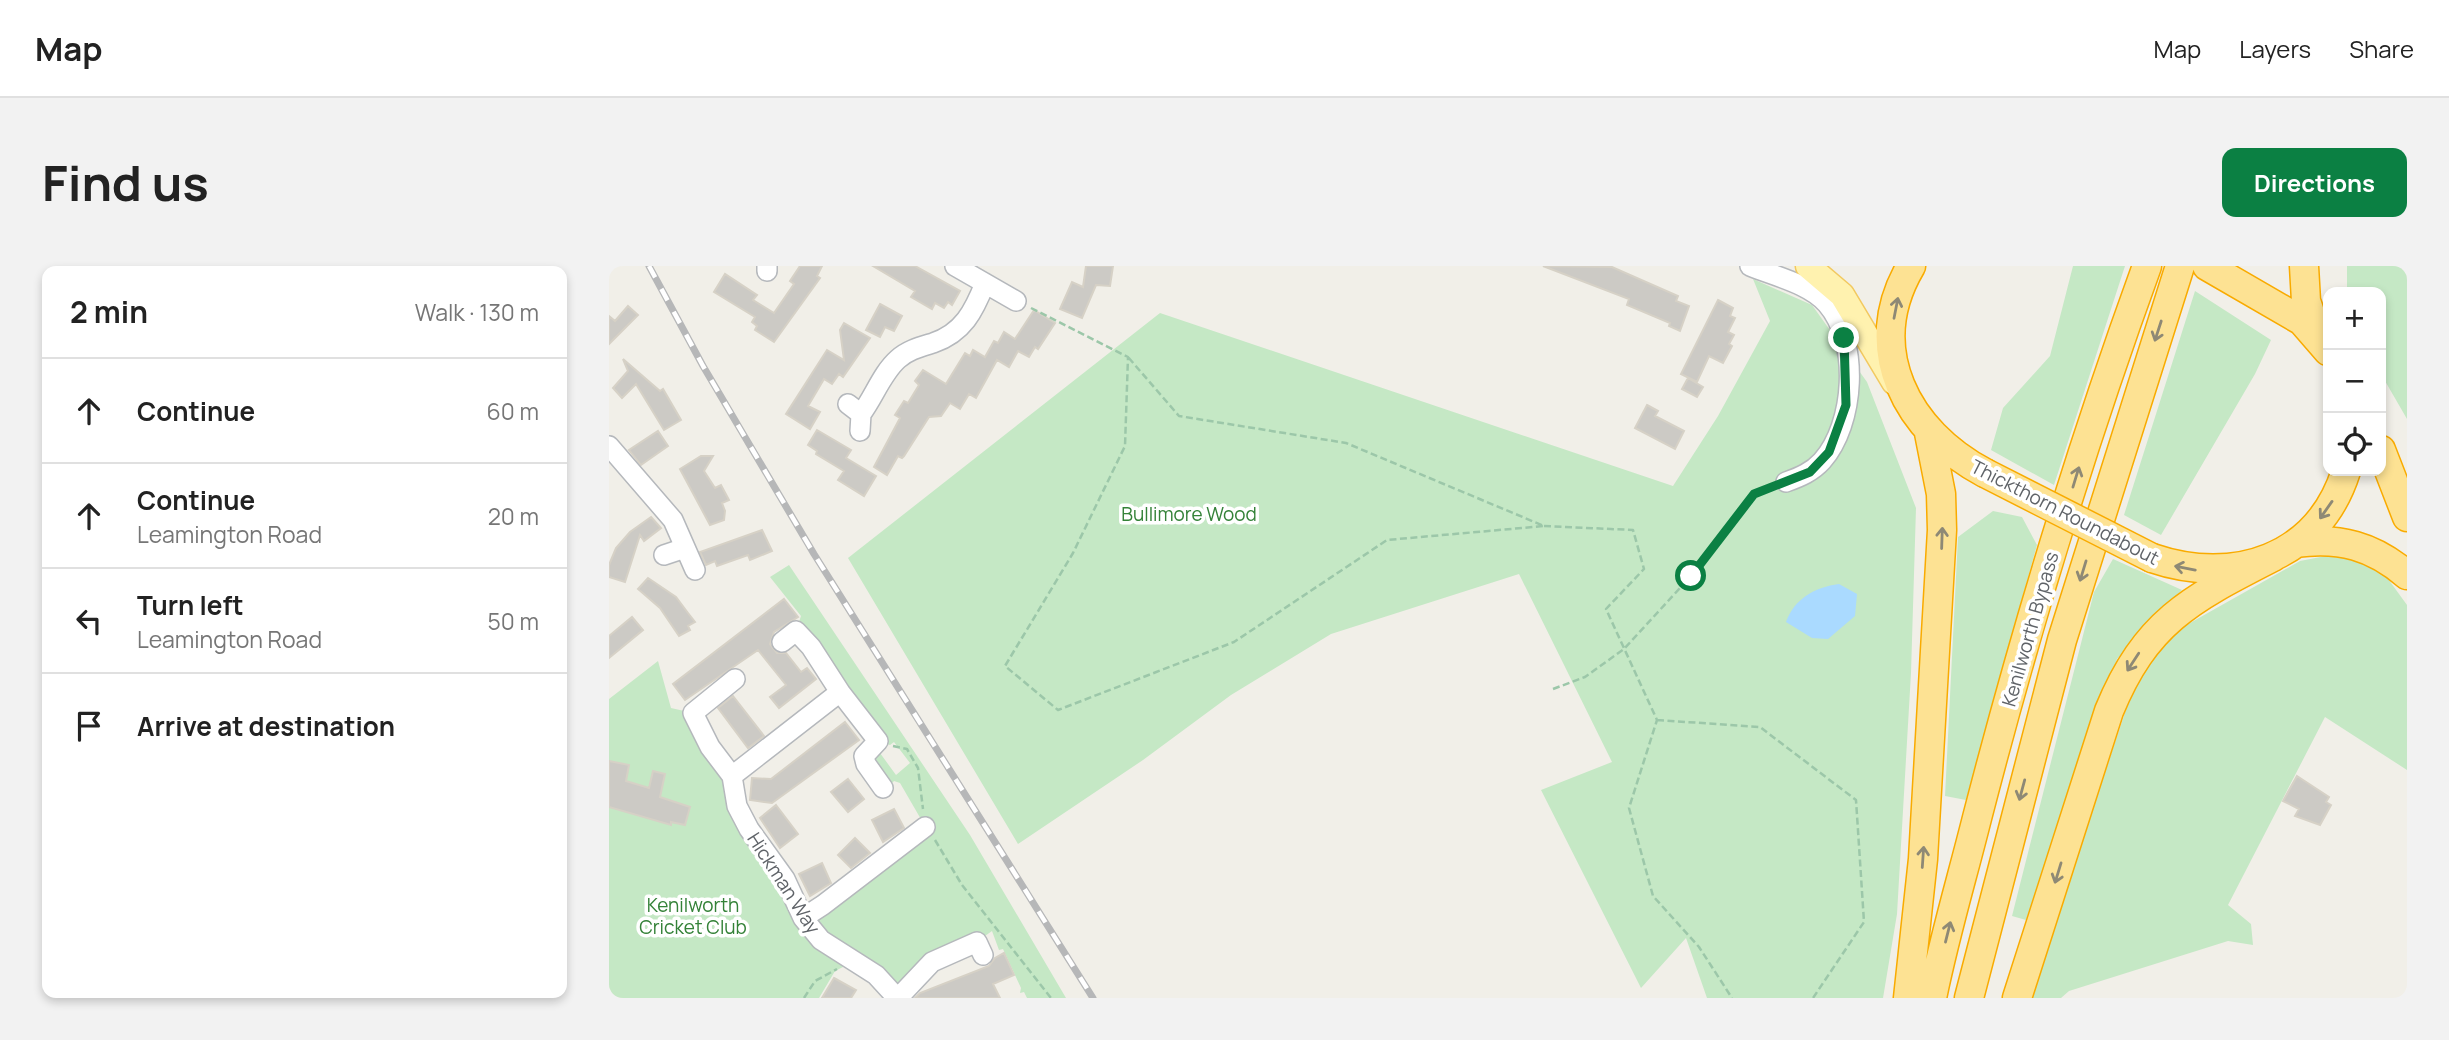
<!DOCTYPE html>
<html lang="en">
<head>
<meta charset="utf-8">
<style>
  :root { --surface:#fff; --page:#f2f2f2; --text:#222; --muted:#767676; --line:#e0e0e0; --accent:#0b8043 }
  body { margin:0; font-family:Manrope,sans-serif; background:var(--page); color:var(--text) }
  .controls { position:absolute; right:21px; top:21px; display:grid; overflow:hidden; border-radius:14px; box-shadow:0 4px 10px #0003 }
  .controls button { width:63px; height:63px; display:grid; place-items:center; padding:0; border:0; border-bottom:2px solid var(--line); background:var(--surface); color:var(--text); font:35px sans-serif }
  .stop { position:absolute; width:21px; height:21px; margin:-16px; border:5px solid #0b8043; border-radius:50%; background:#fff }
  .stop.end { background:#0b8043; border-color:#fff; box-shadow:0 2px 7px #0008 }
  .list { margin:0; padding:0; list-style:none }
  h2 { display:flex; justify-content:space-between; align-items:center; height:91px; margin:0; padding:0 28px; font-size:30px }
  h2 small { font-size:23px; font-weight:400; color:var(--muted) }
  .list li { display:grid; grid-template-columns:46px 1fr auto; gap:21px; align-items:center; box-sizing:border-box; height:105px; padding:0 28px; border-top:2px solid var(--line) }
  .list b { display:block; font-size:26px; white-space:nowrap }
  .list p { margin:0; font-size:23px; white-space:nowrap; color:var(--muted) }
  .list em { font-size:23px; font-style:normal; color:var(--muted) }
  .icon { flex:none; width:38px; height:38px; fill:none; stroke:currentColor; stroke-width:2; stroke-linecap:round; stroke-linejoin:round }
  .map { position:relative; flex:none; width:1798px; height:732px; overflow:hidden; border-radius:14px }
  header { display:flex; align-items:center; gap:42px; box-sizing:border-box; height:98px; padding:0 35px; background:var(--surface); border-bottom:2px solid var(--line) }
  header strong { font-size:33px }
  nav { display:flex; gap:38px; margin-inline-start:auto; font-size:24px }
  .intro { display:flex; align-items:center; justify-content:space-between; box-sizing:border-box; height:168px; padding:0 42px }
  h1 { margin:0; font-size:49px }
  .button { padding:18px 32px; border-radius:14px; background:var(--accent); color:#fff; font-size:24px; font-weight:700 }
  main { display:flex; gap:42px; padding:0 42px }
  aside { flex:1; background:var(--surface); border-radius:14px; box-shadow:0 4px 10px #0003 }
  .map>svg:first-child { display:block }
  .green { fill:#c5e8c5 }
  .water { fill:#aadaff }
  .building { fill:#cccac5; stroke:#d6d1c6; stroke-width:2 }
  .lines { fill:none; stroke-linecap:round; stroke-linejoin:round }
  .minor-casing { stroke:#b5b8bc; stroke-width:22 }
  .major-casing { stroke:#f2c960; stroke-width:27 }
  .highway-casing { stroke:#f9ab00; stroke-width:31 }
  .path { stroke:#9cc7a9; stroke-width:2.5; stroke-dasharray:7 3.5; stroke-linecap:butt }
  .minor { stroke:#fff; stroke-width:19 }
  .major { stroke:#fff2af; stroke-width:24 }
  .highway { stroke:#fde293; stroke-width:28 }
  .rail-casing { stroke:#b6b7b8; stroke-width:7 }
  .rail { stroke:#fff; stroke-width:4.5; stroke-dasharray:13; stroke-linecap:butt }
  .highway-bridge-casing { stroke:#f9ab00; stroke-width:31; stroke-linecap:butt }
  .highway-bridge { stroke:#fde293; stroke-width:28 }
  .oneway { stroke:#8e8975 }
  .route { stroke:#0b8043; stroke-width:9 }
  .labels { text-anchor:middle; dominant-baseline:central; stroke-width:7; stroke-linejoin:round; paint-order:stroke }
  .street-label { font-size:19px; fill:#5f6368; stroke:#fff }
  .park-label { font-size:19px; fill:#348238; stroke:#fff }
</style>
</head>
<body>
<header>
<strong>Map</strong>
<nav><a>Map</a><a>Layers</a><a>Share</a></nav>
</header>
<div class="intro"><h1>Find us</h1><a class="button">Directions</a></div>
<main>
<aside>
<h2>2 min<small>Walk · 130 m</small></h2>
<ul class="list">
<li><svg class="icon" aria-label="ahead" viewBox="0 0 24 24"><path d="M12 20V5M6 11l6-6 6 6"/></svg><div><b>Continue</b></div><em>60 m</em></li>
<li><svg class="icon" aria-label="ahead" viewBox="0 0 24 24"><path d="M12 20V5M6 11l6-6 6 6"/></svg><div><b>Continue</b><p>Leamington Road</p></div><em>20 m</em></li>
<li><svg class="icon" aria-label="left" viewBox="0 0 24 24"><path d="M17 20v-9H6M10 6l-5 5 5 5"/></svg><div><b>Turn left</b><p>Leamington Road</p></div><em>50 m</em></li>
<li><svg class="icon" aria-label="arrive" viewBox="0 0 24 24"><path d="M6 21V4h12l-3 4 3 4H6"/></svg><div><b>Arrive at destination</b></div></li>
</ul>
</aside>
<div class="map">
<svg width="1798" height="732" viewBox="0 0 1798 732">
  <rect width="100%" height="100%" fill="#f1efe8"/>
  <path class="green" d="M 1464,0 L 1516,0 L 1445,219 L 1382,184 L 1394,142 L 1441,90 Z
    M 1738,0 L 1798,0 L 1798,153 L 1772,108 L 1772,26 L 1738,26 Z
    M 1144,13 L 1203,39 L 1258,116 L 1307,242 L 1302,407 L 1288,648 L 1274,732 L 1098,732 L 1077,672 L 1032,722 L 932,524 L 1003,496 L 910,308 L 722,368 L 622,429 L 534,494 L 409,578 L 239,292 L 551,47 L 1064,220 L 1109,150 L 1161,55 Z
    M 1586,25 L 1662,74 L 1646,108 L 1552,269 L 1515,249 Z
    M 1384,245 L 1413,251 L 1428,279 L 1357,534 L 1336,530 L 1349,271 Z
    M 1737,286 L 1769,299 L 1798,339 L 1798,504 L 1716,451 L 1619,639 L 1642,658 L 1644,679 L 1619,675 L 1460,725 L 1452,732 L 1420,732 L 1525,420 L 1565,366 L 1691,295 Z
    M 1504,293 L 1573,324 L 1508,393 L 1417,654 L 1403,650 L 1485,326 Z
    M 180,299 L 361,569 L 457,732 L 418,732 L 415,726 L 411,727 L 412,722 L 394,683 L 390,684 L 383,665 L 289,732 L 244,696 L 226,705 L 210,732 L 0,732 L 0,433 L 49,395 L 62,442 L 84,447 L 194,651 L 313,555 L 291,517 L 285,515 L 281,519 L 262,493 L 271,487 L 287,509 L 301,497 L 285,476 L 281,479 L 269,475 L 187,365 L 192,350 L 161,311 Z"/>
  <path class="water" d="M 1230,318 L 1248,328 L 1246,350 L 1219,373 L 1203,372 L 1177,356 C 1185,333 1206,321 1230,318 Z"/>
  <path class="building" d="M 191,0 L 213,0 L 208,10 L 211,12 L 165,76 L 146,64 L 148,60 L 143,56 L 146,51 L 105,26 L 116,8 L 148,29 L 144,34 L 165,47 L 185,18 L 181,15 Z
    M 264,0 L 306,0 L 351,25 L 343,39 L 339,36 L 335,42 L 326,37 L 323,43 L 302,31 L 306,25 Z
    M 477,0 L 504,0 L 501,20 L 487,19 L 473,52 L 451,43 L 463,16 L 474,21 Z
    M 934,0 L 1003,1 L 1069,30 L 1067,35 L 1080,40 L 1071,65 L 1060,60 L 1061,57 L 1018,39 L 1020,33 Z
    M 1109,34 L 1124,42 L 1121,50 L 1126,52 L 1119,66 L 1125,69 L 1120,78 L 1123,80 L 1114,97 L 1100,90 L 1088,116 L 1072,108 Z
    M 271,38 L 293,50 L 285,65 L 276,61 L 271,71 L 257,64 Z
    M 19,40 L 29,49 L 0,78 L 0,50 L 6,55 Z
    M 425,44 L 446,57 L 429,83 L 426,81 L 420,91 L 409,85 L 400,101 L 388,94 L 367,132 L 360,128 L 351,143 L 341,137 L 332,150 L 320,151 L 295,190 L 293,192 L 289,190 L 278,209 L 265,201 L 291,152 L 286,149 L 295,135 L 299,137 L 310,119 L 306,115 L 314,104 L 337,118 L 356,87 L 361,90 L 364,84 L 376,91 L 385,75 L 389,77 L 395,66 L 406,73 Z
    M 235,57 L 261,72 L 234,111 L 230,108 L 223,118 L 215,113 L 199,140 L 211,146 L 201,163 L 177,148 L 218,84 L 235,94 L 231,64 Z
    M 14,93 L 51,125 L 54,123 L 72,154 L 55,164 L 27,118 L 13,132 L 4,122 L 19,105 Z
    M 1079,112 L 1094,121 L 1088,131 L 1073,123 Z
    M 1038,139 L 1049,145 L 1046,150 L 1075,165 L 1066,183 L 1026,162 Z
    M 208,164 L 242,184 L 237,192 L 267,210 L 255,230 L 229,214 L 235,205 L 207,188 L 208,185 L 199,179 Z
    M 49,165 L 59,180 L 32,199 L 20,184 Z
    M 92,190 L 104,190 L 95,205 L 106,222 L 112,219 L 120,234 L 113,237 L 116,245 L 115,254 L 101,259 L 71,203 Z
    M 42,251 L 52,262 L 35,275 L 31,269 L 16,316 L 0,311 L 0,299 L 7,282 L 21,266 Z
    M 153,264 L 163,285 L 141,294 L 139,289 L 108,300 L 106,295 L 97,299 L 91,286 Z
    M 39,312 L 67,331 L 79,347 L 86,356 L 79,360 L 81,364 L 70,370 L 51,342 L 29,323 Z
    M 175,333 L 189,351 L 165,366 L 161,378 L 168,387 L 177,387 L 192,406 L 198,402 L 207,413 L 170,442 L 161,431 L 177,419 L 149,384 L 76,434 L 64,418 Z
    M 23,351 L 34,364 L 0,392 L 0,370 Z
    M 124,430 L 155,470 L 139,482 L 109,442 Z
    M 236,456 L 250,474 L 163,537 L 141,534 L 143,512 L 162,513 Z
    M 0,495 L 20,499 L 17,515 L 40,522 L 44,505 L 56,508 L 51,531 L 81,541 L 76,559 L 62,556 L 62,559 L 0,541 Z
    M 1688,510 L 1720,531 L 1717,536 L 1722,539 L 1711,559 L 1686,550 L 1690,543 L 1674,535 Z
    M 239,513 L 255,533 L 239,546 L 222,526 Z
    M 167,539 L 189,568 L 171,582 L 151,552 Z
    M 285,543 L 295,562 L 274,576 L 263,554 Z
    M 246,572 L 261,587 L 242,602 L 229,589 Z
    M 213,597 L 222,617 L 201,630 L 190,608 Z
    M 395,687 L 405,709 L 384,718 L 391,732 L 306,732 L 311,727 L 380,700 L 386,692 Z
    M 225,712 L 247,724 L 242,732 L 213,732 Z"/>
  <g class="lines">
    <g class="minor-casing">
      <path id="minor" d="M 346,0 L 407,35
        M 1141,0 C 1165,10 1201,18 1218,38 C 1251,76 1246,158 1213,195 C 1203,206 1191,211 1177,216
        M 158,5 L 158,0
        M 239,138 L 252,148 L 251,165
        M 252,148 C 265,131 273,107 289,93 C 299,84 311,81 324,77 C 354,67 365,45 376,17
        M 0,180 L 64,254 L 86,304
        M 55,289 L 76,282
        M 173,376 L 187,365 L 202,381 L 231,426
        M 126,413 L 84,447 L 101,481 L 123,510 L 128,540 L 140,563 L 176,613 L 194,652 L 212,674 L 267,709 L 288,732
        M 123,510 L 231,426 L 269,475 L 255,490 L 257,498 L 274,522
        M 194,652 L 214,639 L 316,561
        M 289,732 L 323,696 L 368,676 L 374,689"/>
    </g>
    <g class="major-casing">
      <path id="major" d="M 1199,0 L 1233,29 L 1285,116"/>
    </g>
    <g class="highway-casing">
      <path id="highway" d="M 1302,0 C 1253,83 1298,166 1376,207
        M 1598,0 L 1693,55 L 1719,85
        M 1695,0 L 1697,35 L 1709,70
        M 1772,184 L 1798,251
        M 1687,277 C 1731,271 1764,280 1798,309
        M 1543,292 C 1625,320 1709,293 1737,205
        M 1299,732 L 1314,593 L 1333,264 L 1332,228 L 1320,167
        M 1323,732 C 1335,672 1353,612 1368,552 C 1416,366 1472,181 1538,0
        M 1360,732 L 1453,374 L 1571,0
        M 1408,732 L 1500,445 C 1537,355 1582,333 1664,291"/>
    </g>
    <path class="path" d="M 422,42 L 519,91 L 516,180 L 464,287 L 396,400 L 449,444 L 625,376 L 778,274 L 935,260 L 737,177 L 570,150 L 519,91
      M 935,260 L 1024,264 L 1035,303 L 997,343 L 1048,454 L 1020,542 L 1044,630 L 1090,681 L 1123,732
      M 944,423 L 976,411 L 1015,383 L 1082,310 L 1145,228 L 1161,222
      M 1048,454 L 1151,461 L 1247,534 L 1255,656 L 1204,732
      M 284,480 L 298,483 L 309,502 L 314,543
      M 326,574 L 353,619 L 442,732
      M 195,732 L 206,715 L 228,703"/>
    <use href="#minor" class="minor"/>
    <use href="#major" class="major"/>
    <use href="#highway" class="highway"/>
    <g class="rail-casing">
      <path id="rail" d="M 40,0 L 94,100 L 205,288 L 484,732"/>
    </g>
    <use href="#rail" class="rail"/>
    <g class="highway-bridge-casing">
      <path id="highway-bridge" d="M 1376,207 L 1543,292"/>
    </g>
    <use href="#highway-bridge" class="highway-bridge"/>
  </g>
  <defs><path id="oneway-shaft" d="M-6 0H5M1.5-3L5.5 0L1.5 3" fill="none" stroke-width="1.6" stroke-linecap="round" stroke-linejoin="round" transform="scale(1.75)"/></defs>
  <g class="oneway">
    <use href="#oneway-shaft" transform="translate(1287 42) rotate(-79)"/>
    <use href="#oneway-shaft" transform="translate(1549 65) rotate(108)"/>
    <use href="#oneway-shaft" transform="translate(1467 211) rotate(-73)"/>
    <use href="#oneway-shaft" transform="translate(1717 244) rotate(125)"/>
    <use href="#oneway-shaft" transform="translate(1333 272) rotate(-88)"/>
    <use href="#oneway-shaft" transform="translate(1576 302) rotate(-169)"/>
    <use href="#oneway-shaft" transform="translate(1474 305) rotate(107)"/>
    <use href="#oneway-shaft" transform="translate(1524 396) rotate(123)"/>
    <use href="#oneway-shaft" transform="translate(1413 524) rotate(105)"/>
    <use href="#oneway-shaft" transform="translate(1314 591) rotate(-86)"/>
    <use href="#oneway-shaft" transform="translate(1449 607) rotate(107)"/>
    <use href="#oneway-shaft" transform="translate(1339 666) rotate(-76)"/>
  </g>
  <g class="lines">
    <path class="route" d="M 1082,310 L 1145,228 L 1201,206 L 1220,186 L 1237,139 L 1235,72"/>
  </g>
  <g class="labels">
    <g class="street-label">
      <text transform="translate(1456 246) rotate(27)">Thickthorn Roundabout</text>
      <text transform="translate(1421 363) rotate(-74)">Kenilworth Bypass</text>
      <text transform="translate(175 617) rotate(57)">Hickman Way</text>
    </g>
    <g class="park-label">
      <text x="580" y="248">Bullimore Wood</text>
      <text x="84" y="639">Kenilworth<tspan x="84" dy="22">Cricket Club</tspan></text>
    </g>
  </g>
</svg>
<div class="controls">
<button>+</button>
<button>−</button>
<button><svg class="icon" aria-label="locate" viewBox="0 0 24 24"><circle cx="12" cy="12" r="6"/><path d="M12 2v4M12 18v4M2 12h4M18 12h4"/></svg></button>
</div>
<div class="stop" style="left:1082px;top:310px"></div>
<div class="stop end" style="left:1235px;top:72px"></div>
</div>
</main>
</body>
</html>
